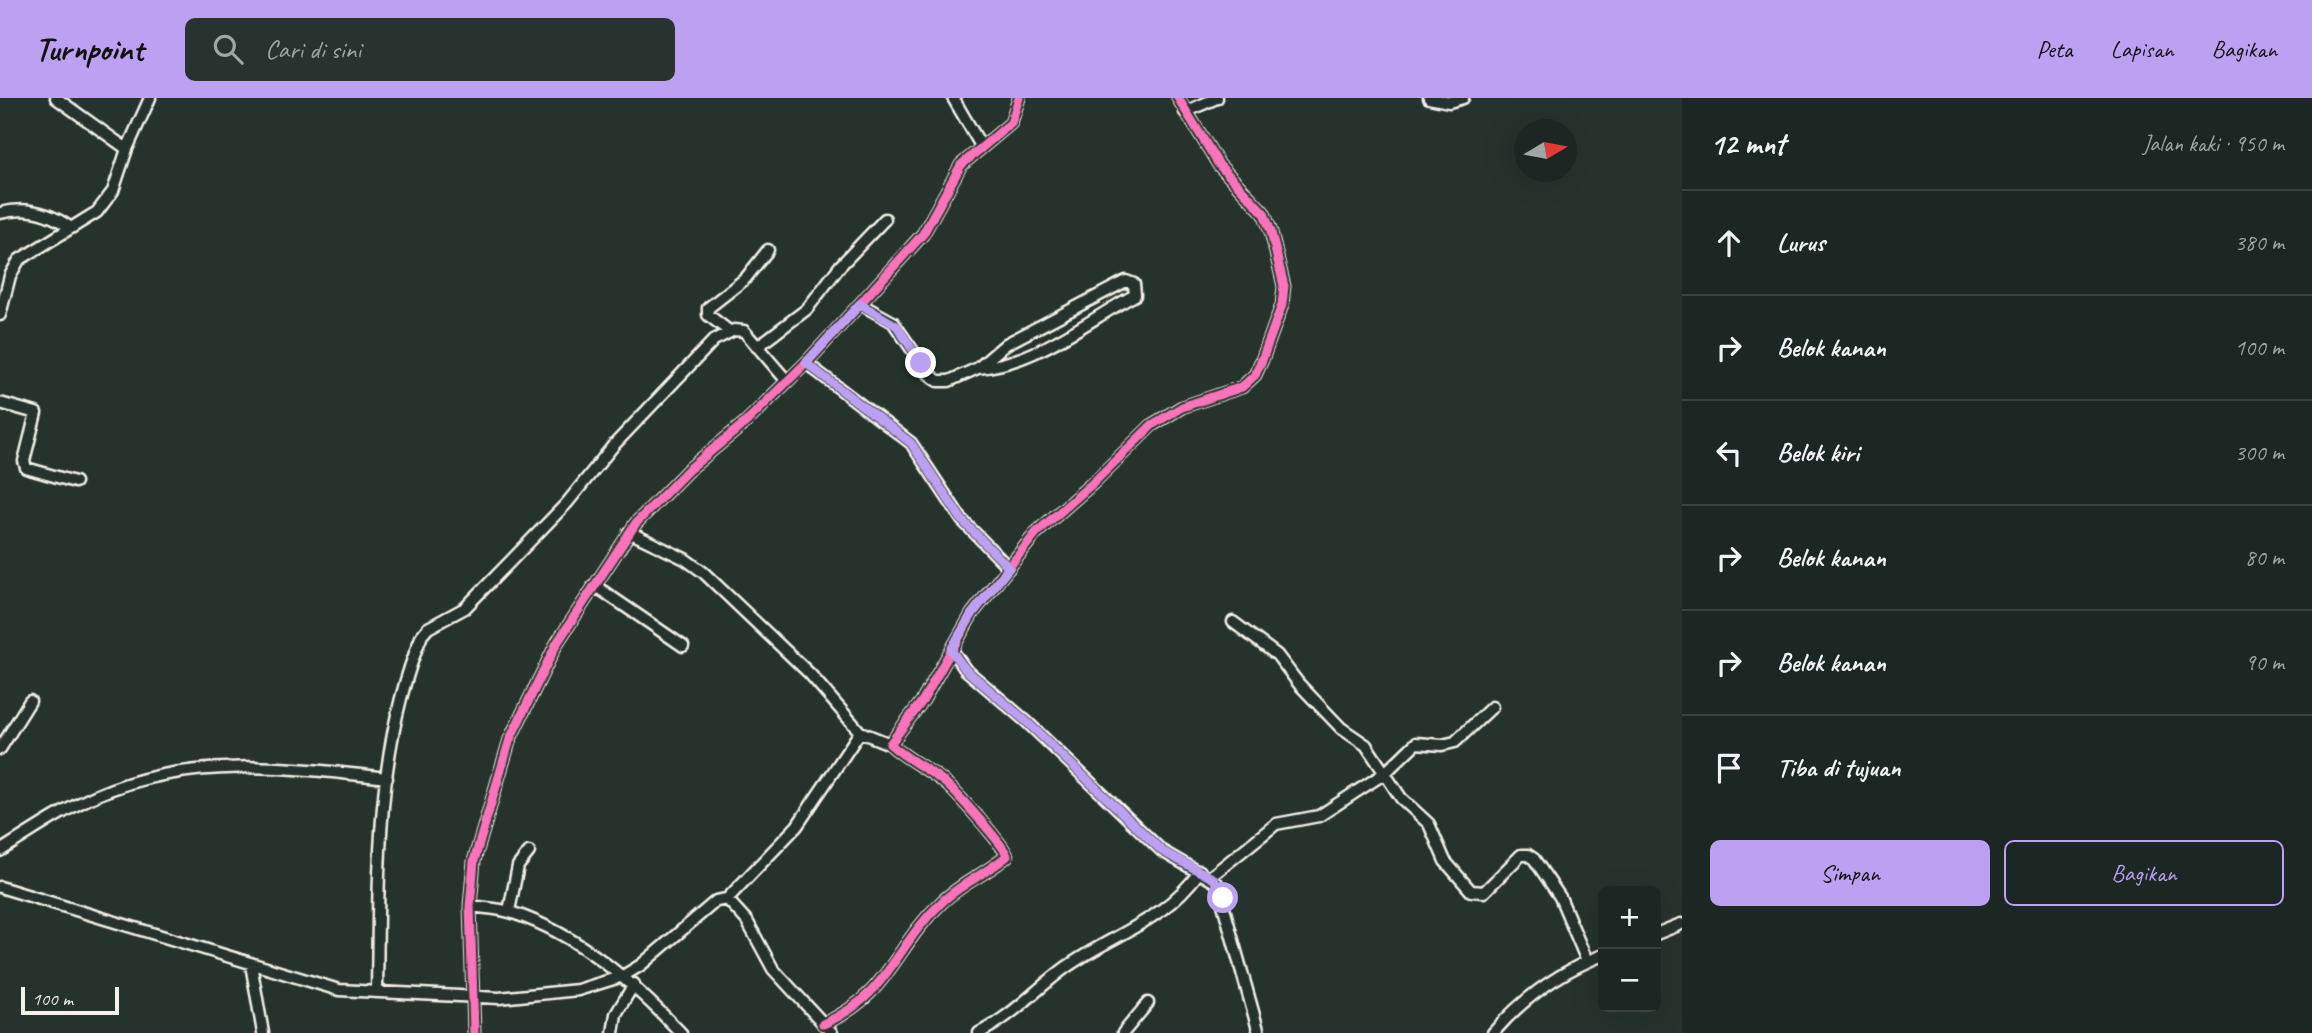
<!DOCTYPE html>
<html lang="id">
<head>
<meta charset="utf-8">
<style>
  :root { --surface:#1c2622; --page:#29322f; --text:#f1f3f6; --muted:#a0a5a5; --line:#3a4340; --accent:#bca0f2 }
  body { margin:0; font-family:Caveat,sans-serif; background:var(--page); color:var(--text) }
  .controls { position:absolute; right:21px; bottom:21px; display:grid; overflow:hidden; border-radius:10px; box-shadow:0 7px 28px #0002 }
  .controls button { width:63px; height:63px; display:grid; place-items:center; padding:0; border:0; border-bottom:2px solid var(--line); background:var(--surface); color:var(--text); font:35px sans-serif }
  .compass { position:absolute; left:1514px; top:21px; width:63px; height:63px; border-radius:50%; background:var(--surface); box-shadow:0 7px 28px #0002; rotate:80deg }
  .scale { position:absolute; left:21px; bottom:18px; width:98px; box-sizing:border-box; padding-left:7px; border:4px solid #f4f1e8; border-top:0; font-size:19px; line-height:24px; white-space:nowrap; color:#f4f1e8; -webkit-text-stroke:5px #26332d; paint-order:stroke }
  .stop { position:absolute; width:21px; height:21px; margin:-16px; border:5px solid #bca0f2; border-radius:50%; background:#fff }
  .stop.end { background:#bca0f2; border-color:#fff; box-shadow:0 2px 7px #0008 }
  .list { margin:0; padding:0; list-style:none }
  h2 { display:flex; justify-content:space-between; align-items:center; height:91px; margin:0; padding:0 28px; font-size:30px }
  h2 small { font-size:23px; font-weight:400; color:var(--muted) }
  .list li { display:grid; grid-template-columns:46px 1fr auto; gap:21px; align-items:center; box-sizing:border-box; height:105px; padding:0 28px; border-top:2px solid var(--line) }
  .list b { display:block; font-size:26px; white-space:nowrap }
  .list em { font-size:23px; font-style:normal; color:var(--muted) }
  .actions { display:flex; gap:14px; padding:21px 28px }
  .actions a { flex:1; padding:16px 0; border:2px solid var(--accent); border-radius:10px; text-align:center; font-size:24px; color:var(--accent) }
  .actions .main { background:var(--accent); color:#111 }
  .icon { flex:none; width:38px; height:38px; fill:none; stroke:currentColor; stroke-width:2; stroke-linecap:round; stroke-linejoin:round }
  .map { position:relative; flex:none; width:1682px; height:935px; overflow:hidden }
  header { display:flex; align-items:center; gap:42px; box-sizing:border-box; height:98px; padding:0 35px; background:var(--accent); color:#111 }
  header strong { font-size:33px }
  nav { display:flex; gap:38px; margin-inline-start:auto; font-size:24px }
  .search { width:490px; height:63px; background:var(--page); display:flex; align-items:center; gap:18px; box-sizing:border-box; padding:0 24px; border-radius:10px; color:var(--muted); font-size:26px }
  main { display:flex }
  aside { flex:1; background:var(--surface) }
  .map>svg:first-child { display:block }
  .lines { fill:none; stroke-linecap:round; stroke-linejoin:round }
  .minor-casing { stroke:#f4f1e8; stroke-width:15 }
  .minor { stroke:#26332d; stroke-width:10 }
  .cycleway-casing { stroke:#26332d; stroke-width:13 }
  .cycleway { stroke:#fb73b8; stroke-width:9 }
  .route { stroke:#bca0f2; stroke-width:9 }
</style>
</head>
<body>
<header>
<strong>Turnpoint</strong>
<div class="search"><svg class="icon" aria-label="search" viewBox="0 0 24 24"><circle cx="10" cy="10" r="6"/><path d="M15 15l6 6"/></svg>Cari di sini</div>
<nav><a>Peta</a><a>Lapisan</a><a>Bagikan</a></nav>
</header>
<main>
<div class="map">
<svg width="1682" height="935" viewBox="0 0 1682 935">
  <rect width="100%" height="100%" fill="#26332d"/>
  <filter id="ink" filterUnits="userSpaceOnUse"><feTurbulence type="fractalNoise" baseFrequency=".0143" numOctaves="2"/><feDisplacementMap in="SourceGraphic" scale="14" xChannelSelector="R" yChannelSelector="G"/><feConvolveMatrix kernelMatrix="1 2 1 2 8 2 1 2 1" color-interpolation-filters="sRGB"/></filter>
  <g filter="url(#ink)">
    <g class="lines">
      <g class="minor-casing">
        <path id="minor" d="M 56,0 L 127,51
          M 953,0 L 981,48
          M 1429,0 L 1449,4 L 1463,0
          M 1185,14 L 1217,0
          M 0,115 C 26,108 49,114 71,130
          M 860,206 L 893,224 L 929,276 L 938,283 L 949,283 L 978,270 L 1006,246 L 1126,183 L 1134,186 L 1135,197 C 1085,224 1035,266 978,270
          M 0,217 L 10,178 L 19,162 L 97,114 L 113,93 L 127,51 L 150,0
          M 729,233 L 708,217 L 708,210 L 745,181 L 768,152
          M 757,249 L 807,211 L 840,168 L 885,121
          M 806,265 L 911,345 L 962,422 L 1009,470
          M 0,305 L 36,315 L 24,363 L 26,370 L 75,384
          M 629,434 L 685,461 L 703,474 L 810,576 L 860,634
          M 594,487 L 683,548
          M 1233,524 L 1277,557 L 1299,586 L 1341,630 L 1366,647 L 1401,700 L 1429,726 L 1445,763 L 1471,793 L 1484,794 L 1521,757 L 1528,757 L 1534,761 L 1560,799 L 1587,863
          M 952,552 L 965,571 L 1027,624 L 1162,753 L 1217,785 L 1259,935
          M 0,651 L 30,603
          M 0,753 C 32,733 63,712 97,697 C 188,657 291,669 387,680
          M 1210,779 L 1276,726 L 1319,718 L 1385,675 L 1416,645 L 1442,647 L 1455,644 L 1492,609
          M 0,789 L 339,892 L 499,900 L 578,892 L 623,878 L 641,867 L 716,803 L 727,801 L 747,823 L 773,871 L 832,935
          M 727,801 L 797,728 L 860,634 L 890,646
          M 470,808 C 484,810 499,810 513,815 C 580,837 633,885 681,935
          M 509,813 L 518,768 L 529,754
          M 1656,836 L 1681,826
          M 251,866 L 263,935
          M 377,894 C 379,774 375,650 422,537 L 428,530 L 465,510 L 567,405 L 613,348 L 714,242 L 734,232 L 744,233 L 787,283
          M 823,926 C 890,897 894,849 941,805 C 960,786 986,776 1007,758 C 1006,749 954,692 944,684 C 927,670 906,661 890,646 L 923,602 L 972,516 L 1036,435 L 1094,384 L 1152,327 L 1182,309 L 1242,289 L 1255,277 L 1262,262 L 1282,207 L 1284,188 L 1271,134 L 1264,115 L 1219,67 L 1178,0
          M 474,935 L 470,808 L 474,763 L 510,641 L 557,545 L 636,425 L 688,372 L 746,324 L 806,265 L 860,206 L 923,136 L 961,67 L 1011,25 L 1019,0
          M 613,935 L 616,916 L 634,886
          M 979,935 C 1013,918 1035,892 1065,870 C 1114,835 1163,825 1200,773
          M 1123,935 L 1148,905
          M 1493,935 C 1524,899 1559,874 1603,857"/>
      </g>
      <use href="#minor" class="minor"/>
      <g class="cycleway-casing">
        <path id="cycleway" d="M 823,926 C 890,897 894,849 941,805 C 960,786 986,776 1007,758 C 1006,749 954,692 944,684 C 927,670 906,661 890,646 L 923,602 L 972,516 L 1036,435 L 1094,384 L 1152,327 L 1182,309 L 1242,289 L 1255,277 L 1262,262 L 1282,207 L 1284,188 L 1271,134 L 1264,115 L 1219,67 L 1178,0
          M 474,935 L 470,808 L 474,763 L 510,641 L 557,545 L 636,425 L 688,372 L 746,324 L 806,265 L 860,206 L 923,136 L 961,67 L 1011,25 L 1019,0"/>
      </g>
      <use href="#cycleway" class="cycleway"/>
    </g>
  </g>
  <g class="lines" filter="url(#ink)">
    <path class="route" d="M 921,265 L 897,228 L 860,206 L 806,265 L 911,345 L 962,422 L 1009,470 L 972,516 L 951,552 L 965,571 L 1027,624 L 1162,753 L 1214,781 L 1223,800"/>
  </g>
</svg>
<div class="controls">
<button>+</button>
<button>−</button>
</div>
<svg class="compass" viewBox="-18 -18 36 36"><path d="M0-13l5 13h-10z" fill="#e53935"/><path d="M0 13l5-13h-10z" fill="#a0a5a5"/></svg>
<div class="scale">100 m</div>
<div class="stop" style="left:1223px;top:800px"></div>
<div class="stop end" style="left:921px;top:265px"></div>
</div>
<aside>
<h2>12 mnt<small>Jalan kaki · 950 m</small></h2>
<ul class="list">
<li><svg class="icon" aria-label="ahead" viewBox="0 0 24 24"><path d="M12 20V5M6 11l6-6 6 6"/></svg><div><b>Lurus</b></div><em>380 m</em></li>
<li><svg class="icon" aria-label="right" viewBox="0 0 24 24"><path d="M7 20v-9h11M14 6l5 5-5 5"/></svg><div><b>Belok kanan</b></div><em>100 m</em></li>
<li><svg class="icon" aria-label="left" viewBox="0 0 24 24"><path d="M17 20v-9H6M10 6l-5 5 5 5"/></svg><div><b>Belok kiri</b></div><em>300 m</em></li>
<li><svg class="icon" aria-label="right" viewBox="0 0 24 24"><path d="M7 20v-9h11M14 6l5 5-5 5"/></svg><div><b>Belok kanan</b></div><em>80 m</em></li>
<li><svg class="icon" aria-label="right" viewBox="0 0 24 24"><path d="M7 20v-9h11M14 6l5 5-5 5"/></svg><div><b>Belok kanan</b></div><em>90 m</em></li>
<li><svg class="icon" aria-label="arrive" viewBox="0 0 24 24"><path d="M6 21V4h12l-3 4 3 4H6"/></svg><div><b>Tiba di tujuan</b></div></li>
</ul>
<div class="actions"><a class="main">Simpan</a><a>Bagikan</a></div>
</aside>
</main>
</body>
</html>
